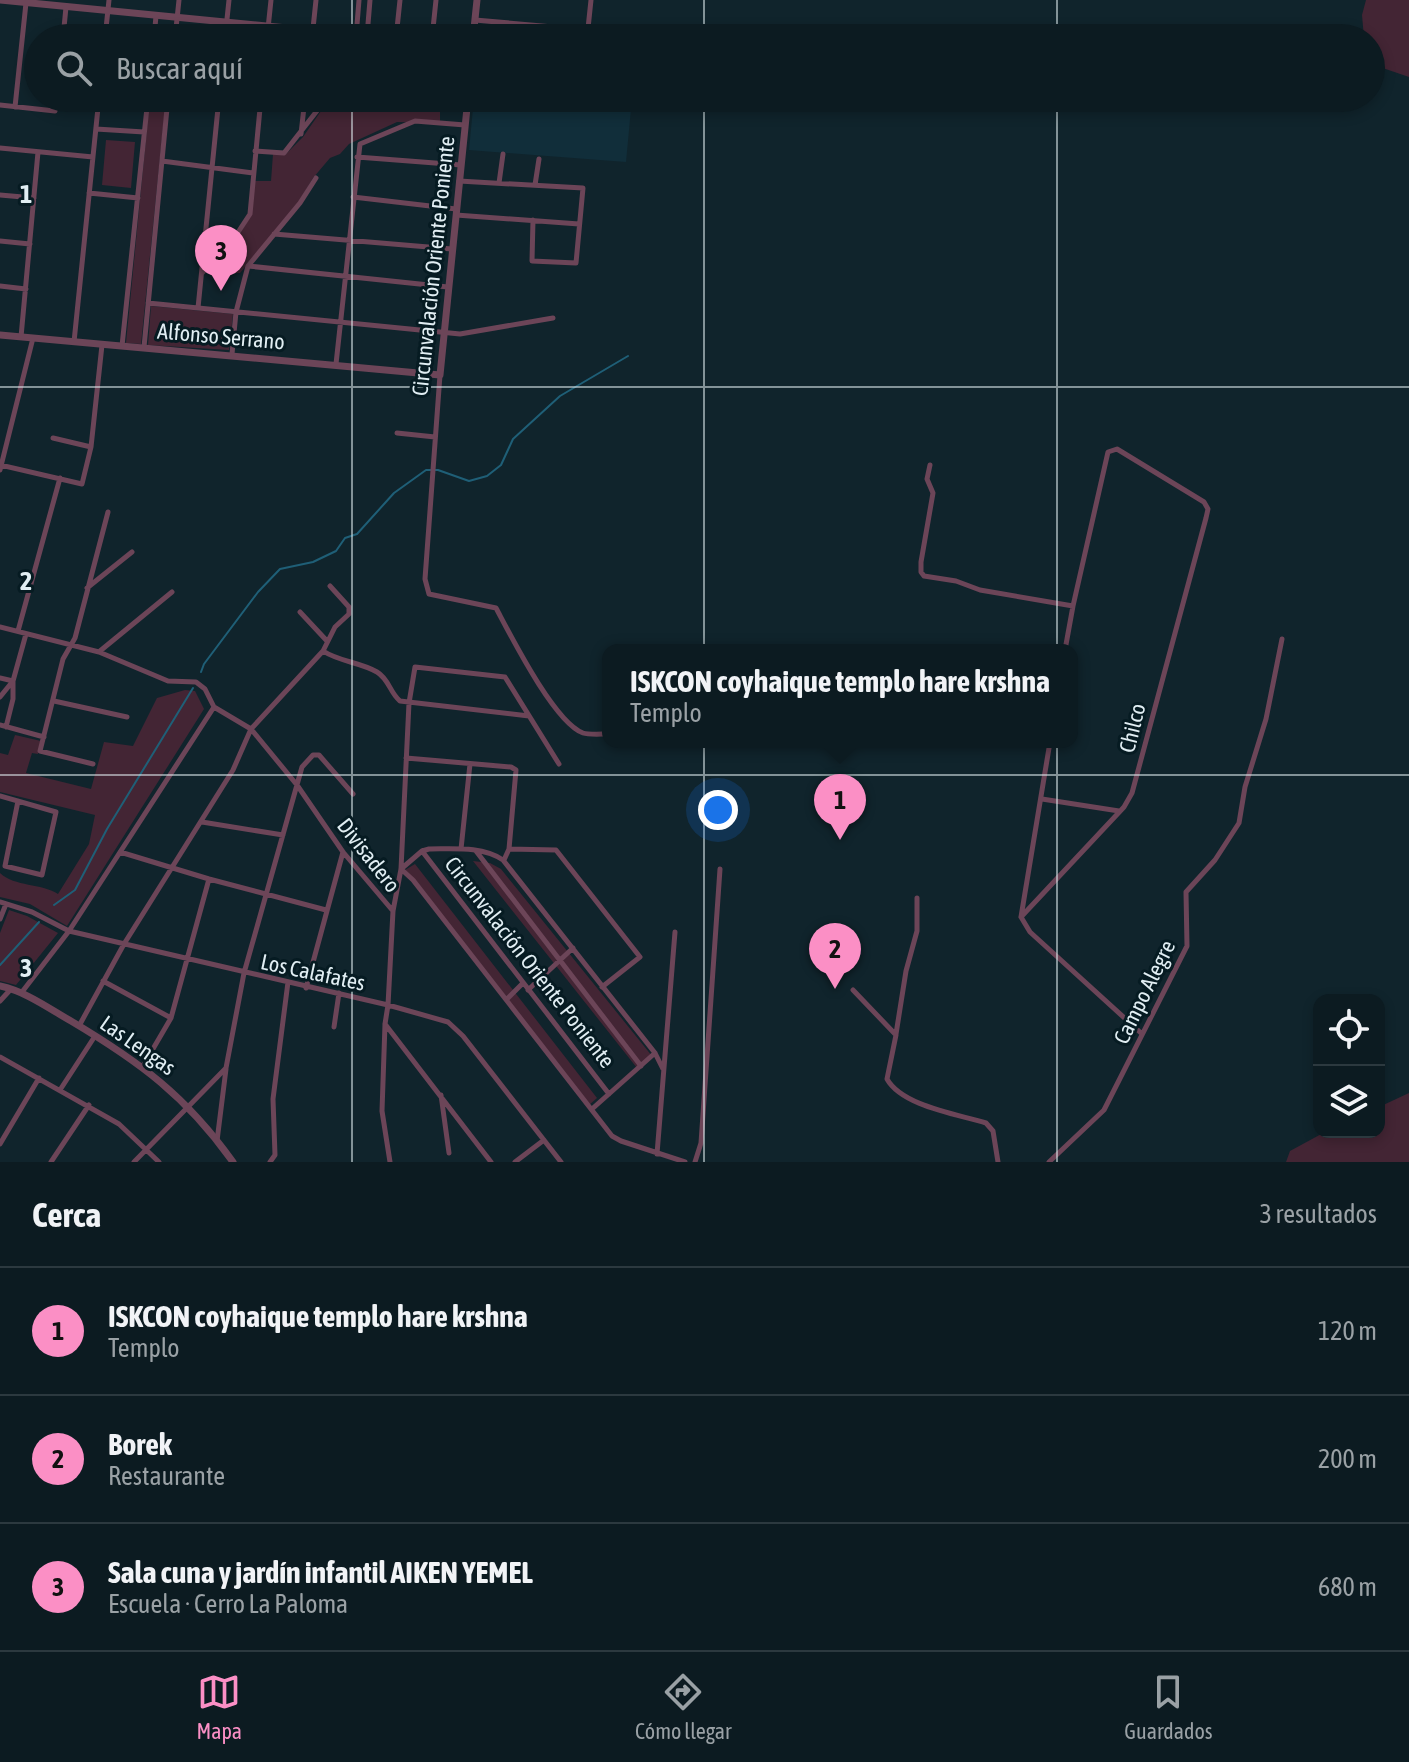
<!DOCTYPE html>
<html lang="es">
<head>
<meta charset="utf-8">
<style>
  :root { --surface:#0c1b21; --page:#15242a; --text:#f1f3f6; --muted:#9aa1a5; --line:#2c393f; --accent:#fb8fc5 }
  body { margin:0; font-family:"Asap Condensed",sans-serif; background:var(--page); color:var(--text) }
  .controls { position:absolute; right:24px; bottom:24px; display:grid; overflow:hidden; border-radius:16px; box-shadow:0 4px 12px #0003 }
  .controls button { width:72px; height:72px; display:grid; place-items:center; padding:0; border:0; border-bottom:2px solid var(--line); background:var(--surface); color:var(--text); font:40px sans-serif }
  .you { position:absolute; left:718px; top:810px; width:28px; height:28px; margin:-20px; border:6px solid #fff; border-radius:50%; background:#1a73e8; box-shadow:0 0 0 12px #1a73e833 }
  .badge { display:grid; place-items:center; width:52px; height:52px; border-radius:50%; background:var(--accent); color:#111; font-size:26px; font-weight:700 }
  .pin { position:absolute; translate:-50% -66px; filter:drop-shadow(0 2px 4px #0008) }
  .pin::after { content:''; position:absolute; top:42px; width:28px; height:24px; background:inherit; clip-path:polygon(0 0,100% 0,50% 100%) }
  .popup { position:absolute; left:602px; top:644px; width:476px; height:104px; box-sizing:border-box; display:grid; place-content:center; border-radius:16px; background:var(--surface); filter:drop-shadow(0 2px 6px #0005); font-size:26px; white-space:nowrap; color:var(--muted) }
  .popup b { font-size:30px; color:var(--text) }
  .popup::after { content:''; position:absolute; left:50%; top:100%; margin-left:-16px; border:16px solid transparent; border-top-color:var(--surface) }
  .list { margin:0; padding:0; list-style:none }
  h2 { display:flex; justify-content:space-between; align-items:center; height:104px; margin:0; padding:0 32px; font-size:34px }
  h2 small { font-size:26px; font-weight:400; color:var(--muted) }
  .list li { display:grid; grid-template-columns:52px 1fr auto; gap:24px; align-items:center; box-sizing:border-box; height:128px; padding:0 32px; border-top:2px solid var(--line) }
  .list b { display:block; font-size:30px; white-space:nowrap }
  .list p { margin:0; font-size:26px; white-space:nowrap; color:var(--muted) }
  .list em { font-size:26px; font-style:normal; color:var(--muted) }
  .icon { flex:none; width:44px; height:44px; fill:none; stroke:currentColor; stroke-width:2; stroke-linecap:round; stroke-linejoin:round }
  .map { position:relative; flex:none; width:1409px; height:1162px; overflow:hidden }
  .search { position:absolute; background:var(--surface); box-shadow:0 4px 12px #0003; left:24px; right:24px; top:24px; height:88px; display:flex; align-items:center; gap:20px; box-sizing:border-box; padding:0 28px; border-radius:44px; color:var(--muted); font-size:30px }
  .sheet { height:488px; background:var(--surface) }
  nav { display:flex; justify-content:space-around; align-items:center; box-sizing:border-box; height:112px; border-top:2px solid var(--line); background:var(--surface); font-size:22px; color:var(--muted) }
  nav a { display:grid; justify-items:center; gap:4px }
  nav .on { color:var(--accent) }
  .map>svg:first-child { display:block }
  .built { fill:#112e3a }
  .green { fill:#432534 }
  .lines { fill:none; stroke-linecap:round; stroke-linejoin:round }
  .stream { stroke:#1f5f77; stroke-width:2 }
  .minor { stroke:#6c4558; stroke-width:5 }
  .tertiary { stroke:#6c4558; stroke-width:7 }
  .grid { fill:none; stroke:#e1eef3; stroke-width:2; stroke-opacity:0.55 }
  .labels { text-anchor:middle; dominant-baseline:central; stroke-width:6; stroke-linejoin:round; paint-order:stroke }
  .street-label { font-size:22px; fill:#e1eef3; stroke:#061b22 }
  .grid-label { font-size:26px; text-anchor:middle; font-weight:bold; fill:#e1eef3; stroke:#061b22; stroke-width:6; stroke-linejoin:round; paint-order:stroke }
</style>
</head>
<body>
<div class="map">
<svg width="1409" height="1162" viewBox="0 0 1409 1162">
  <rect width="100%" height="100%" fill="#10242c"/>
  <path class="built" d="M 474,98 L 632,98 L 626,162 L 469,150 Z"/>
  <path class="green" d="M 1366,0 L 1409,0 L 1409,77 L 1371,64 L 1371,38 L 1364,38 L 1362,15 Z
    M 150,98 L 166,98 L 141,344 L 126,343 Z
    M 330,98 L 440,98 L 440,123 L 397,122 L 349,144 L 340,154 L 330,158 L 313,178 L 295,208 L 240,273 L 218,274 L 219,260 L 230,249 L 251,216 L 255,181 L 271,181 L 273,154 L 285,155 L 303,137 Z
    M 106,140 L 135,142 L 131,188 L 102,185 Z
    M 151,306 L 233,314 L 229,350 L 148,345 Z
    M 185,690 L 195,691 L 204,709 L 67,926 L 30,904 L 0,897 L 0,873 C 15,887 41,883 58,894 L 89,844 L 95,815 L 0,792 L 0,753 L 8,755 L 15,735 L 41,741 L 38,754 L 32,753 L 26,773 L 91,789 L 104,742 L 133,746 L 157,698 Z
    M 473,861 L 490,863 L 501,869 L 652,1056 L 637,1068 Z
    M 415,864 L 597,1098 L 588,1106 L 405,870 Z
    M 9,910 L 27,916 L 58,933 L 16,985 L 0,981 L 0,933 Z
    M 1409,1093 L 1409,1162 L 1286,1162 L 1290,1151 L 1325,1132 L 1379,1132 L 1379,1107 Z"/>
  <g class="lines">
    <path class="stream" d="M 201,672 L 204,664 L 258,592 L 280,569 L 313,562 L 336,551 L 345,538 L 357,534 L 394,493 L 426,470 L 438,470 L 469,481 L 487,476 L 501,465 L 513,439 L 560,396 L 628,356
      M 54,905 L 75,890 L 107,829 L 193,688
      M 0,965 L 39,922"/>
    <path class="minor" d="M 475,20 L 587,30
      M 367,36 L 370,0
      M 356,37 L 359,0
      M 63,38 L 66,7
      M 105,38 L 109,0
      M 154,38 L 156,16
      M 175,38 L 179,0
      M 225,38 L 229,0
      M 267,38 L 271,0
      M 312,38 L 316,0
      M 396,38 L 400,0
      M 432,38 L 436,0
      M 587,38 L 591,0
      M 0,105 L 55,111 L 57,98
      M 15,107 L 26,3
      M 96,129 L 144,132
      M 301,134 L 305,98
      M 0,148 L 93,157
      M 255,151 L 284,153 L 327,98
      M 357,157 L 461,165
      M 162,161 L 253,173
      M 459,181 L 583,188 L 576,263 L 532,261 L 533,220
      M 499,183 L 503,154
      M 535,185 L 539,159
      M 89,193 L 138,198
      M 0,195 L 34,198
      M 353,197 L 456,209
      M 456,215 L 579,224
      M 274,234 L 452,249
      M 0,241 L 30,244
      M 248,266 L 448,287
      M 202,273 L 229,246 L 250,214 L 261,98
      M 0,286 L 26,289
      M 148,303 L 460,334 L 553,318
      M 198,308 L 219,98
      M 21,337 L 38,152
      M 74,342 L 99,98
      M 122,346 L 148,98
      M 144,347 L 168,98
      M 232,354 L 236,312 L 248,266 L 300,203 L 316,178
      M 336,364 L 360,144 L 415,121 L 465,125
      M 440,375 L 425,579 L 429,594 L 496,608 C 511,636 554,722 583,733 C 589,735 601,734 608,734
      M 397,433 L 435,437
      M 53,438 L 91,447
      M 0,465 L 82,484 L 91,447 L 102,345
      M 930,465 L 927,479 L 933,493 L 921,562 L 921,572 L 924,576 L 956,581 L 980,590 L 1073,606
      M 0,470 L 33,338
      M 87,588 L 132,552
      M 300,612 L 327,641
      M 0,627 L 99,652 L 168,681 L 196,682 L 205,689 L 214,707
      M 18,631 L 60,478
      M 100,651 L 172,592
      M 323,651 C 340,662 360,662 377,672 C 389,679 390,693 400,701 L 529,716
      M 0,678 L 13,681
      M 0,697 L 13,681 L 26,634
      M 54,701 L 127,717
      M 214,707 L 251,729 L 297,785 L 343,852 L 393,911
      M 0,725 L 44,737
      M 6,727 L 13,699 L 13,682
      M 1050,742 L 1021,917 L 1030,932 L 1141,1033
      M 406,758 L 511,767 L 516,770 L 509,849 L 504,860
      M 93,764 L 40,751 L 63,659 L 75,638 L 108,512
      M 0,796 L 56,812 L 42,875 L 5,866 L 18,801
      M 1042,799 L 1119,811
      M 202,822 L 283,835
      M 461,849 L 470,764
      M 509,849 L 556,850 L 640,957 L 602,987
      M 422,851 L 609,1094
      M 476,851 L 641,1066
      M 120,852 L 209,879 L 326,910
      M 0,902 L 32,912 L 69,931 L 388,1005 L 448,1022 L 463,1036 L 561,1162
      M 1021,917 L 1124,807 L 1132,793 L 1206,518 L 1208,509 L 1204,502 L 1117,449 L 1108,452 L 1073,606 L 1065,650
      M 0,919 L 6,904
      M 103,981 L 171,1018
      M 306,988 L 343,852
      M 528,990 L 573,948
      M 853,990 L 896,1035 L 887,1079 C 902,1106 957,1114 986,1123 L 993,1131 L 998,1162
      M 22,992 L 69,931 L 214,707
      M 507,999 L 523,983
      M 0,1001 L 11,989
      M 385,1024 L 491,1162
      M 79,1026 L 124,944 L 233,770 L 251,729 L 323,651 L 335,627 L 349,614 L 349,607 L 330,586
      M 334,1027 L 339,993
      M 896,1034 L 906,971 L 917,931 L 917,898
      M 0,1057 L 119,1124 L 159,1162
      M 143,1066 L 171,1018 L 209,879
      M 663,1069 L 655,1053 L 503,860 C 482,846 454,849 429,849 L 422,851 L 401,869 L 413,880 L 612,1136 L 621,1141 L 685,1162
      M 60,1090 L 95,1036
      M 441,1095 L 449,1153
      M 592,1109 L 655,1053
      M 217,1141 L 226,1069
      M 0,1144 L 39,1078
      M 657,1154 L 675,932
      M 51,1162 L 89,1105
      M 134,1162 L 226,1068 L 244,973 L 302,767 L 313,755 L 319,755 L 353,794
      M 270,1162 L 275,1155 L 273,1099 L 288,982
      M 390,1162 L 382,1111 L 385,1024 L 388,1005 L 393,911 L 401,869 L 409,703 L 415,667 L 505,677 L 559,764
      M 515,1162 L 544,1140
      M 695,1162 L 701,1143 L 720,869
      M 1049,1162 L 1104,1110 L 1187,946 L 1186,892 L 1215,860 L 1239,823 L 1245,787 L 1266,719 L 1282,639"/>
    <path class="tertiary" d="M 0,0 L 390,38
      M 473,38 L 477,0
      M 0,335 L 440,375 L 468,98
      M 0,986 C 27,992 48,1008 71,1021 C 140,1062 186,1096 233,1162"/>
  </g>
  <path class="grid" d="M 352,0 L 352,38M 704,0 L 704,38M 1057,0 L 1057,38M 352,98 L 352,1162M 704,98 L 704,1162M 1057,98 L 1057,1162M 0,387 L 1409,387M 0,775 L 1409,775"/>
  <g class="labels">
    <g class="street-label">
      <text transform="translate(433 266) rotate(-84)">Circunvalación Oriente Poniente</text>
      <text transform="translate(221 336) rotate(5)">Alfonso Serrano</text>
      <text transform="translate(1132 728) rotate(-76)">Chilco</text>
      <text transform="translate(369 855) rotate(52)">Divisadero</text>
      <text transform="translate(530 962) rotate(52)">Circunvalación Oriente Poniente</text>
      <text transform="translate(313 972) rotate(12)">Los Calafates</text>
      <text transform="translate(1144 992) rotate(-64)">Campo Alegre</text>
      <text transform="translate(138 1045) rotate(35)">Las Lengas</text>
    </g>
  </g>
  <g class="grid-label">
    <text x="26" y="203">1</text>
    <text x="26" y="590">2</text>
    <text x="26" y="977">3</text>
  </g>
</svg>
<div class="controls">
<button><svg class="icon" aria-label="locate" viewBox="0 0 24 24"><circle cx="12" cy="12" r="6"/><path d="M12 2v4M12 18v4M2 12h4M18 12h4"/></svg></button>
<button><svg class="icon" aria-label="layers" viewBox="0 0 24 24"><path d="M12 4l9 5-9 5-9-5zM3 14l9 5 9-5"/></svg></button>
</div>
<div class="you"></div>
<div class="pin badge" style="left:840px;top:840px">1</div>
<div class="popup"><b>ISKCON coyhaique templo hare krshna</b>Templo</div>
<div class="pin badge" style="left:835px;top:989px">2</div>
<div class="pin badge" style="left:221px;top:291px">3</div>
<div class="search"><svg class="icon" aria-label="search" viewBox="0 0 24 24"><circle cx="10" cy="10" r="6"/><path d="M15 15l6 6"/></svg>Buscar aquí</div>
</div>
<section class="sheet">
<h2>Cerca<small>3 resultados</small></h2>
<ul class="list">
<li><span class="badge">1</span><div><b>ISKCON coyhaique templo hare krshna</b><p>Templo</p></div><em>120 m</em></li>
<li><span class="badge">2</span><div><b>Borek</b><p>Restaurante</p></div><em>200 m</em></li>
<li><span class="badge">3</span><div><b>Sala cuna y jardín infantil AIKEN YEMEL</b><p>Escuela · Cerro La Paloma</p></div><em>680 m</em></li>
</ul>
</section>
<nav>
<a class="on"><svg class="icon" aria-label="map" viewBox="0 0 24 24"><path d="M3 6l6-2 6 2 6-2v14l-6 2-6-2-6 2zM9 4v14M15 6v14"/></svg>Mapa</a>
<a><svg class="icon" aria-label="directions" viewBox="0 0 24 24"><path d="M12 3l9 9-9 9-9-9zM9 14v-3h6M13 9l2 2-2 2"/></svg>Cómo llegar</a>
<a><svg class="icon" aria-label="saved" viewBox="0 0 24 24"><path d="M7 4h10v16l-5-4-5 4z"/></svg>Guardados</a>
</nav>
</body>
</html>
